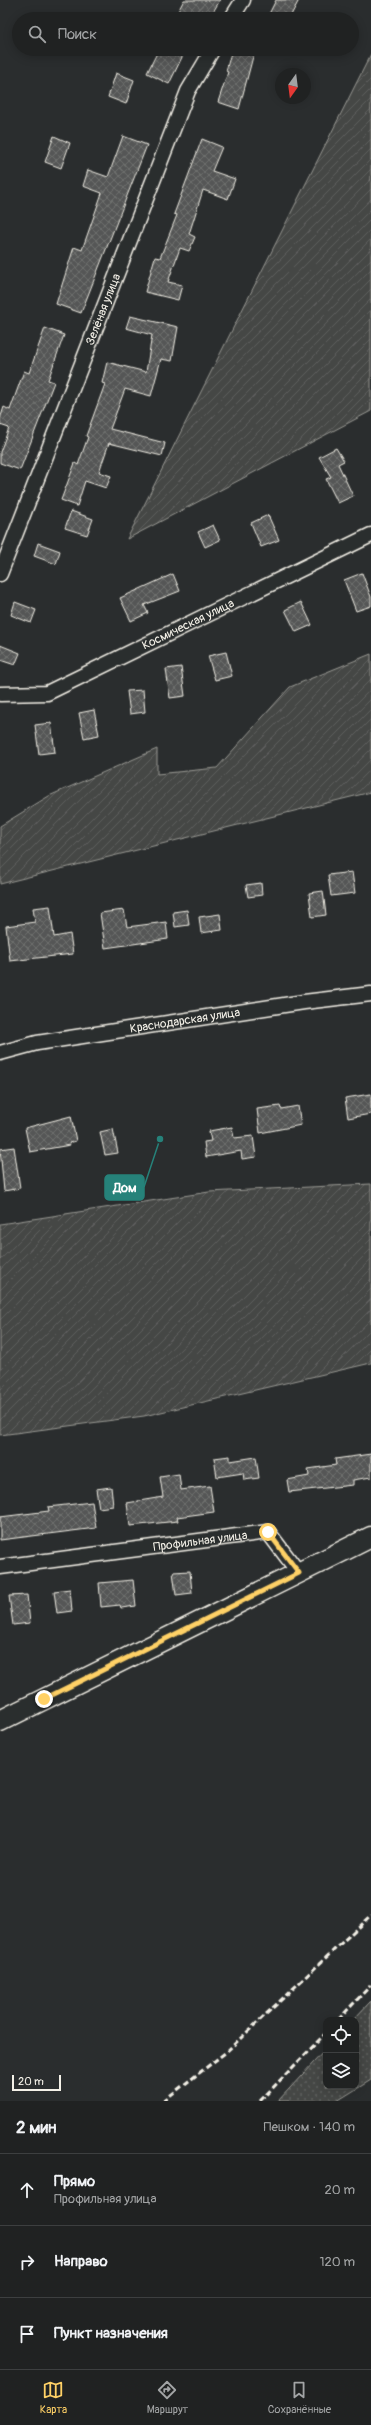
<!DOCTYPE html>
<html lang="ru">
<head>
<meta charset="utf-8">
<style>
  :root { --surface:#202222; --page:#2d2f2f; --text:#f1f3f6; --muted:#a2a4a5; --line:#3d3f40; --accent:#ffd166 }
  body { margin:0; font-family:Pangolin,sans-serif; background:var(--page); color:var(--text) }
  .controls { position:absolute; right:12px; bottom:12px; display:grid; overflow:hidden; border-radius:8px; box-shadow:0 2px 10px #0003 }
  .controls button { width:36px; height:36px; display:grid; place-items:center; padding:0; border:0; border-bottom:1px solid var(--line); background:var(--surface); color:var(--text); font:20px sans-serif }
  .compass { position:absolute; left:275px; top:68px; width:36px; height:36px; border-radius:50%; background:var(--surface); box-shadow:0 2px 10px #0003; rotate:194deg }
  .scale { position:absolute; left:12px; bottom:10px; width:49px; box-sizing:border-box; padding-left:4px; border:2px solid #f4f1e8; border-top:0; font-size:11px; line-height:14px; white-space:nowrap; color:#f4f1e8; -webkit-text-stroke:3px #2a2d2e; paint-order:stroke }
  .stop { position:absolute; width:12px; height:12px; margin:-9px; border:3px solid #ffd166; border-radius:50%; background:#fff }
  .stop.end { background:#ffd166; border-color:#fff; box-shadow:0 1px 4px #0008 }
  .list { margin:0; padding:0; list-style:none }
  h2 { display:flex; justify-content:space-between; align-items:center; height:52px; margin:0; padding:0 16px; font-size:17px }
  h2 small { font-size:13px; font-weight:400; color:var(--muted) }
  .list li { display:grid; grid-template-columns:26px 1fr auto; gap:12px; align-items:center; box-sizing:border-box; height:72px; padding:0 16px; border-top:1px solid var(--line) }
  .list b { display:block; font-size:15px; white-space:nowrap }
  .list p { margin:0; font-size:13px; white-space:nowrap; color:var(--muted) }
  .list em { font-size:13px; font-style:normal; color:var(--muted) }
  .icon { flex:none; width:22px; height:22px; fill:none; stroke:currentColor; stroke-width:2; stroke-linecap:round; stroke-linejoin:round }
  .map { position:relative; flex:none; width:371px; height:2101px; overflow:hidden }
  .search { position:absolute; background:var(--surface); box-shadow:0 2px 10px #0003; left:12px; right:12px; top:12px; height:44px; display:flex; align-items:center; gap:10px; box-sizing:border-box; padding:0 14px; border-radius:22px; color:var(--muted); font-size:15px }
  .sheet { height:268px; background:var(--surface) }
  nav { display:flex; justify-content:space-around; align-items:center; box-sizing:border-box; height:56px; border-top:1px solid var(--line); background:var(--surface); font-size:11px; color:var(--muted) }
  nav a { display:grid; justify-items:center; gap:2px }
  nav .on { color:var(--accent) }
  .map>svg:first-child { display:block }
  .grass { fill:url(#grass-dots); stroke:#9c9c96 }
  .garden { fill:url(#garden-furrows); stroke:#9c9c96 }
  .building { fill:url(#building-cross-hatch); stroke:#f4f1e8 }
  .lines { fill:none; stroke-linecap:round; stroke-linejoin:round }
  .street-casing { stroke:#f4f1e8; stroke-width:17 }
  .secondary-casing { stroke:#f4f1e8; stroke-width:23 }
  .street { stroke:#2a2d2e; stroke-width:14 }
  .secondary { stroke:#2a2d2e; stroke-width:20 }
  .rail { stroke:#f4f1e8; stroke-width:3; stroke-dasharray:6 3; stroke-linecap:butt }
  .route { stroke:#ffd166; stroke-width:5 }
  .labels { text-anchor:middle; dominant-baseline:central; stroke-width:3; stroke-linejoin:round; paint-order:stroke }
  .street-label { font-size:12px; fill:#f4f1e8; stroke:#2a2d2e }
  .leader { fill:none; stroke:#26827a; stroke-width:1.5 }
  .callout-dot { fill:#26827a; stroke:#2a2d2e; stroke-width:1.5 }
  .callout { fill:#26827a; stroke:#26827a; stroke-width:1.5 }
  .callout-label { font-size:13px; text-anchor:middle; font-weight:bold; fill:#fff }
</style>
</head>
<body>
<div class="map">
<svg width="371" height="2101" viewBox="0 0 371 2101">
  <defs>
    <pattern id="grass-dots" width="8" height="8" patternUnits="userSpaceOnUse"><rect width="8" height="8" fill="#444645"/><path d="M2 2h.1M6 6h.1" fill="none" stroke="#606160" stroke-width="1.8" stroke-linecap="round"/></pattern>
    <pattern id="garden-furrows" width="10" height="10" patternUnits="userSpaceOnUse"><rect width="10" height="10" fill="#444645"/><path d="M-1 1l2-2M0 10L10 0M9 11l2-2" fill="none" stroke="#606160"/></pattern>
    <pattern id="building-cross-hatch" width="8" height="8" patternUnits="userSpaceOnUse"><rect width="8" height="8" fill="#555756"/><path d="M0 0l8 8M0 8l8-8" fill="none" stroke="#6e706e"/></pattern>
  </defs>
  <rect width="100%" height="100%" fill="#2a2d2e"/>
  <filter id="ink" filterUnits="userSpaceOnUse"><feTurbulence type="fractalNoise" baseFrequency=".025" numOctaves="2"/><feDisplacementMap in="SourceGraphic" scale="8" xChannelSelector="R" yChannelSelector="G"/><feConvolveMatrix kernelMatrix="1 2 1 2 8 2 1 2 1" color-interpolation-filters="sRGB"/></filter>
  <g filter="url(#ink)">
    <path class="grass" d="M 371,2001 L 371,2080 L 337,2101 L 278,2101 L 326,2049 L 326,2086 L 356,2086 L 356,2020 L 353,2020 Z"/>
    <path class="garden" d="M 371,54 L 371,411 L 127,539 Z
      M 371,654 L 371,792 L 0,884 L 0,826 L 49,796 L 157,749 L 157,774 L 217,768 L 290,687 Z
      M 371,1184 L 371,1363 L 144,1416 L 0,1435 L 0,1224 L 209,1192 Z"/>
    <path class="building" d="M 184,0 L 220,0 L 209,19 L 174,19 Z
      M 276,0 L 299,0 L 289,19 L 277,19 L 269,14 Z
      M 159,49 L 186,49 L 169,84 L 147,73 Z
      M 232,49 L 255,49 L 239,109 L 218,102 L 228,72 L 226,71 Z
      M 116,73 L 134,80 L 126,104 L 108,97 Z
      M 54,136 L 70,143 L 61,168 L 45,162 Z
      M 123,136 L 147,145 L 81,313 L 56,304 L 74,247 L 82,250 L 102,193 L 83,186 L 88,170 L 108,177 Z
      M 202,139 L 222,147 L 212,171 L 235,179 L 228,199 L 203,190 L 189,234 L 195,237 L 189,251 L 180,248 L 168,282 L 182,285 L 178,300 L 145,292 L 155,257 L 160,258 L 177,215 L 174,214 Z
      M 130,316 L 178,327 L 172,361 L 161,359 L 151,396 L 125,389 L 110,429 L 165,443 L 162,456 L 109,443 L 99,472 L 111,476 L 106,488 L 85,481 L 77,506 L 61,500 L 75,463 L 78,465 L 88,437 L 86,436 L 105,384 L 102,383 L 107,362 L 146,372 L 152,335 L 126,328 Z
      M 45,328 L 64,335 L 48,380 L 54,382 L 20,470 L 0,463 L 0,452 L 9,428 L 0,425 L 0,419 L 4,407 L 10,410 L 24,371 L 29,373 Z
      M 336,448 L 344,461 L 338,464 L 353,496 L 338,503 L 326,479 L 331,477 L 319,457 Z
      M 71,511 L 93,519 L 87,535 L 65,528 Z
      M 268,515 L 279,540 L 261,547 L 251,523 Z
      M 213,525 L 220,540 L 205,547 L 198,532 Z
      M 38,543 L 60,551 L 56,564 L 34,556 Z
      M 362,573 L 371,597 L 371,606 L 356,611 L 344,580 Z
      M 173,574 L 180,591 L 144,605 L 148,613 L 131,621 L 120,598 Z
      M 15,602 L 36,610 L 31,623 L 11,615 Z
      M 301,602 L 312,625 L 296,632 L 285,610 Z
      M 0,645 L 20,653 L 15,665 L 0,660 Z
      M 226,652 L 232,676 L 215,680 L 208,656 Z
      M 181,667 L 185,696 L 170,698 L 166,669 Z
      M 143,690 L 145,712 L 130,714 L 127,691 Z
      M 94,710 L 99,735 L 84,738 L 79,713 Z
      M 51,723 L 55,752 L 39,754 L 35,725 Z
      M 352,872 L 355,893 L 331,896 L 328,875 Z
      M 261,883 L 262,895 L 248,897 L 246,885 Z
      M 323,891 L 326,915 L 312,917 L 309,893 Z
      M 50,906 L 54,937 L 70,934 L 73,954 L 10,961 L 6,926 L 35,922 L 33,908 Z
      M 124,910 L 127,927 L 166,922 L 168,939 L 105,948 L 100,913 Z
      M 187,910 L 189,925 L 175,927 L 173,912 Z
      M 220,914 L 222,930 L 201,933 L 199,917 Z
      M 371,1094 L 371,1114 L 348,1118 L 345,1098 Z
      M 280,1106 L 281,1109 L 298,1106 L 301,1125 L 260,1133 L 257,1109 Z
      M 71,1116 L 76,1141 L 69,1143 L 70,1145 L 30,1152 L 25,1128 Z
      M 232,1127 L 234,1138 L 253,1136 L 256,1157 L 242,1159 L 241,1151 L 206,1157 L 204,1142 L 211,1141 L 209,1131 Z
      M 113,1129 L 118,1153 L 105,1155 L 100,1132 Z
      M 14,1147 L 20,1188 L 4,1191 L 0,1149 Z
      M 371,1454 L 371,1477 L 353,1480 L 353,1485 L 289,1492 L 287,1480 L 309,1476 L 308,1469 L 336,1465 L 335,1459 Z
      M 230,1456 L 230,1461 L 256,1457 L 259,1478 L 244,1480 L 243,1473 L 217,1477 L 214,1458 Z
      M 179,1474 L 181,1490 L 210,1486 L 214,1512 L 177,1517 L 178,1521 L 130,1526 L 127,1503 L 163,1497 L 160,1477 Z
      M 111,1487 L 113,1506 L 99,1508 L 96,1489 Z
      M 92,1502 L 96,1528 L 0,1540 L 0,1517 L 49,1511 L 48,1507 Z
      M 190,1571 L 192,1593 L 176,1595 L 173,1572 Z
      M 133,1580 L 136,1606 L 121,1608 L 120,1605 L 101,1607 L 99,1583 Z
      M 70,1589 L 72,1611 L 57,1613 L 54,1591 Z
      M 27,1595 L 30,1623 L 13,1625 L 9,1596 Z"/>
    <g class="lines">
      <g class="street-casing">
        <g id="street">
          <path d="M 231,19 L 243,0"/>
          <path id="s1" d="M 0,574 L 188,91 L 213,49"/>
          <path id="s2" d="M 0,694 L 47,693 L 371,535"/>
          <path id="s3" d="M 0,1053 L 37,1043 L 304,1002 L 371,994"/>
          <path id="s4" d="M 0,1567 L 268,1532 L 299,1573"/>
        </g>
      </g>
      <g class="secondary-casing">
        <path id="secondary" d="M 0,1721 L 371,1537"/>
      </g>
      <use href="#street" class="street"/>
      <use href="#secondary" class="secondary"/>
      <path class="rail" d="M 338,2020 L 371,1985
        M 163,2101 L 225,2053 L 371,1915
        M 260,2101 L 326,2033"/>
    </g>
  </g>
  <g class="lines" filter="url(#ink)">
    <path class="route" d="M 44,1699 L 299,1573 L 268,1532"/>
  </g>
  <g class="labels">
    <g class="street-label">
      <text stroke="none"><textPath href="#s1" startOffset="284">Зелёная улица</textPath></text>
      <text stroke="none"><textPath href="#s2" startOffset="204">Космическая улица</textPath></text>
      <text stroke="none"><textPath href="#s3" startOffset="188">Краснодарская улица</textPath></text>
      <text stroke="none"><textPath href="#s4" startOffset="202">Профильная улица</textPath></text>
    </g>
  </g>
  <path class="leader" d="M160 1139L144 1187"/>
  <circle class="callout-dot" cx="160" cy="1139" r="4"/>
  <rect class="callout" x="105" y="1175" width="39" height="25" rx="4"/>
  <g class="callout-label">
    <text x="125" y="1192">Дом</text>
  </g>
</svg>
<div class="controls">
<button><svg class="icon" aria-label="locate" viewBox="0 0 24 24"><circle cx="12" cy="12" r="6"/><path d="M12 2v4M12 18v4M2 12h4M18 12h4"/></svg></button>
<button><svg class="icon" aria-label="layers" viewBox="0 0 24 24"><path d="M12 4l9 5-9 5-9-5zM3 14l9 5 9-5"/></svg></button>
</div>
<svg class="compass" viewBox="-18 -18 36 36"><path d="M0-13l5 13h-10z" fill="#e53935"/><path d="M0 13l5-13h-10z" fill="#a2a4a5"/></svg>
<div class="scale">20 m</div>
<div class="stop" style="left:268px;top:1532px"></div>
<div class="stop end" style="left:44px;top:1699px"></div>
<div class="search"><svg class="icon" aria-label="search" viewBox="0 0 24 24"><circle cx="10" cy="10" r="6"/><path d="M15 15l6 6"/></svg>Поиск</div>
</div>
<section class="sheet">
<h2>2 мин<small>Пешком · 140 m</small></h2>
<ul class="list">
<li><svg class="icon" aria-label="ahead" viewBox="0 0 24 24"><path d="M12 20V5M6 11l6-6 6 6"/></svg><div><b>Прямо</b><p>Профильная улица</p></div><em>20 m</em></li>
<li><svg class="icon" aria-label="right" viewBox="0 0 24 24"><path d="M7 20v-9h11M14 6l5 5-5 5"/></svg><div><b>Направо</b></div><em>120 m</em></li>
<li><svg class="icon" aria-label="arrive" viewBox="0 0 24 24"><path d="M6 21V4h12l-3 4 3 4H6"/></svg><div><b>Пункт назначения</b></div></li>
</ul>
</section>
<nav>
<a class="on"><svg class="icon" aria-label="map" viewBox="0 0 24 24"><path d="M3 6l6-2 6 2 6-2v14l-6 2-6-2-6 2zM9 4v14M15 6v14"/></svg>Карта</a>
<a><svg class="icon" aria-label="directions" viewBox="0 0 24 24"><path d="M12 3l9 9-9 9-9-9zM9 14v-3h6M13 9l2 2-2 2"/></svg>Маршрут</a>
<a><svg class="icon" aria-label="saved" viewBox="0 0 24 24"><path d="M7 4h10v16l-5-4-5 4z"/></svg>Сохранённые</a>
</nav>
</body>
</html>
